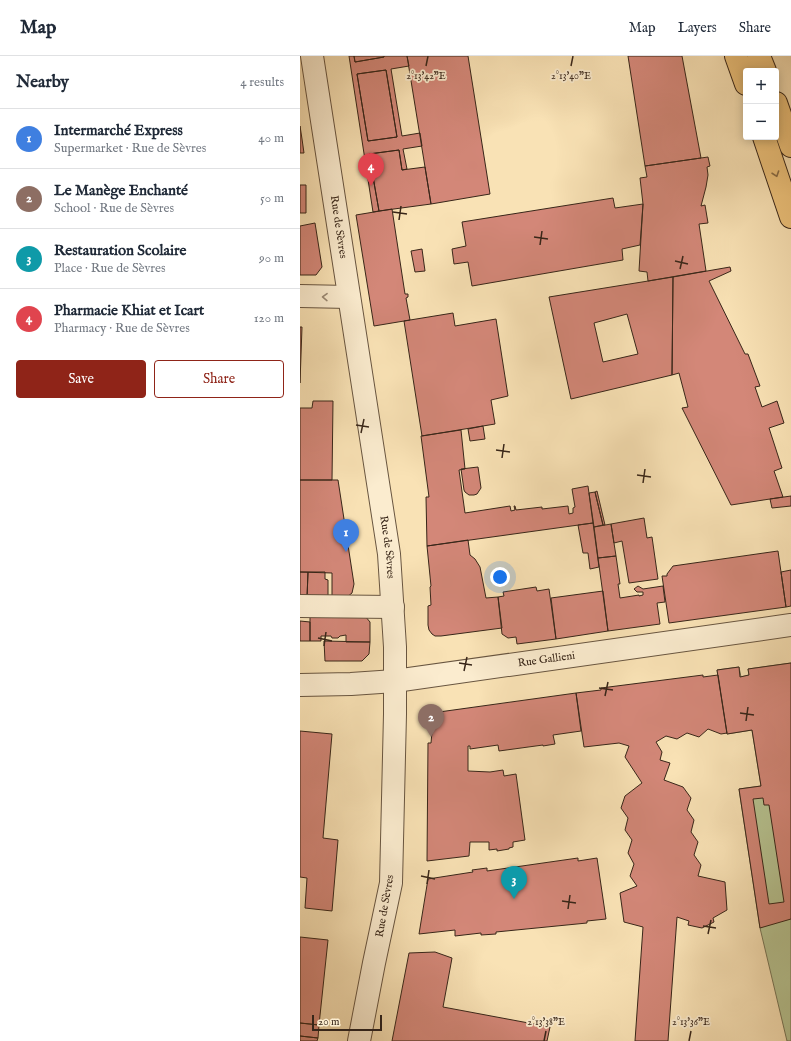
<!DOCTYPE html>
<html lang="en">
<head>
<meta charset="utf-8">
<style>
  :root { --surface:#fff; --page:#f2f2f3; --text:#1f2937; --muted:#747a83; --line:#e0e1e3; --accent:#8f2418 }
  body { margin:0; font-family:"IM FELL English",serif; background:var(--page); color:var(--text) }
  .controls { position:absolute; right:12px; top:12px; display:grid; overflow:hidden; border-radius:4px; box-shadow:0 2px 10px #0003 }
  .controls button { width:36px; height:36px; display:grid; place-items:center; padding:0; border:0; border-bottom:1px solid var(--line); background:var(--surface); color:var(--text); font:20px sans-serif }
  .scale { position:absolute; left:12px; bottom:10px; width:70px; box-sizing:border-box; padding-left:4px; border:2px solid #382619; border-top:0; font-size:11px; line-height:14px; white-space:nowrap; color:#382619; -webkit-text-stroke:3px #fbeccf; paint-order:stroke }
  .you { position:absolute; left:200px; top:521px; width:14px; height:14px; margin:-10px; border:3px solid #fff; border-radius:50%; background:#1a73e8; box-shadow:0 0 0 6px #1a73e833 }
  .badge { display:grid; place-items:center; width:26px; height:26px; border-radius:50%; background:var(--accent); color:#fff; font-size:13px; font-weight:700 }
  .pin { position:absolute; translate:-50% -33px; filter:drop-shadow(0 1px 2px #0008) }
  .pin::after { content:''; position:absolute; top:21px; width:14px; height:12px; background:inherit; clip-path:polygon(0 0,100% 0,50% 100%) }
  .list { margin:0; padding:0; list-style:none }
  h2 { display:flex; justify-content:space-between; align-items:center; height:52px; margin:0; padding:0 16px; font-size:17px }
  h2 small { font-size:13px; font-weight:400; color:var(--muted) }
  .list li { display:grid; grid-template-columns:26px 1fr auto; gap:12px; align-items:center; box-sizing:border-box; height:60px; padding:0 16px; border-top:1px solid var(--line) }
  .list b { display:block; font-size:15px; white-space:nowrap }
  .list p { margin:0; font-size:13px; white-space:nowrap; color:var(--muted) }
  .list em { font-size:13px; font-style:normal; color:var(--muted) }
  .actions { display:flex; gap:8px; padding:12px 16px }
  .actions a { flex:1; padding:9px 0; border:1px solid var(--accent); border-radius:4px; text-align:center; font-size:14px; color:var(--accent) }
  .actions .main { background:var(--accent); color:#fff }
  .map { position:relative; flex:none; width:491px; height:985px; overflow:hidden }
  header { display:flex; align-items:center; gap:24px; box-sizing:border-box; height:56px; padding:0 20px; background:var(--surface); border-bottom:1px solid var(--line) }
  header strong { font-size:19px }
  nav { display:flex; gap:22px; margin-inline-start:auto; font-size:14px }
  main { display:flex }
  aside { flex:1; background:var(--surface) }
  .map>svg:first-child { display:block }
  .green { fill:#b7c492; stroke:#787556 }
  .building { fill:#d38778; stroke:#382619; fill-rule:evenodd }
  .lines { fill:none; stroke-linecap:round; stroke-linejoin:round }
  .minor-casing { stroke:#685540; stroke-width:24 }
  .major-casing { stroke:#382619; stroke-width:24 }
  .minor { stroke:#fbeccf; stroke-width:22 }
  .major { stroke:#ecc17a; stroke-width:22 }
  .oneway { stroke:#896c45 }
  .oneway2 { stroke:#9a8974 }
  .ticks { fill:none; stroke:#382619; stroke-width:1.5 }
  .labels { text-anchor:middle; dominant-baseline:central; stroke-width:3.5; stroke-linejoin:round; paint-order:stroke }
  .street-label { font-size:11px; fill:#382619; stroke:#fbeccf }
  .ticks-label { font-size:10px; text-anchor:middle; fill:#382619; stroke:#fbeccf; stroke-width:3.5; stroke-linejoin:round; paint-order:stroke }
</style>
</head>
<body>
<header>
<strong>Map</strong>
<nav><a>Map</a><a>Layers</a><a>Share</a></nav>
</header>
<main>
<aside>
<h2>Nearby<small>4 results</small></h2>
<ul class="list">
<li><span class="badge" style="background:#3f7fe0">1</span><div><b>Intermarché Express</b><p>Supermarket · Rue de Sèvres</p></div><em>40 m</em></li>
<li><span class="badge" style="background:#8d6e63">2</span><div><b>Le Manège Enchanté</b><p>School · Rue de Sèvres</p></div><em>50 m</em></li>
<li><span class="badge" style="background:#0f9aa8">3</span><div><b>Restauration Scolaire</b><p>Place · Rue de Sèvres</p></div><em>90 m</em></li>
<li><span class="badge" style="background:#e0444e">4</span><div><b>Pharmacie Khiat et Icart</b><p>Pharmacy · Rue de Sèvres</p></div><em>120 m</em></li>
</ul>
<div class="actions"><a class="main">Save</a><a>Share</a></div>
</aside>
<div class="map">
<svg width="491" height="985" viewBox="0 0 491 985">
  <rect width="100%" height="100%" fill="#f9e2b5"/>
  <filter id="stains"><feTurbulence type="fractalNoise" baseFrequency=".005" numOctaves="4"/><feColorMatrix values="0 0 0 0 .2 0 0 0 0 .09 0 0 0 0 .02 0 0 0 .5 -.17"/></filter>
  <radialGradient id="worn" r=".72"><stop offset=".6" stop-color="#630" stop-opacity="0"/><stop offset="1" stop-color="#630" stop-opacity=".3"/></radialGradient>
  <path class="green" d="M 491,607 L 491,985 L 487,985 L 460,872 L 439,733 L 461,730 L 452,674 L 427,678 L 417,614 L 439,611 L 441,621 L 449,619 L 448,613 Z"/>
  <path class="building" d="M 49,0 L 54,0 L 55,6 L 84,1 L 84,0 L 107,0 L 109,10 L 91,13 L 102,80 L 120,77 L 122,90 L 103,93 L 107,113 L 102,114 L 99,94 L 69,98 L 79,155 L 73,156 ZM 86,14 L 97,81 L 68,85 L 57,18 Z
    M 54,0 L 84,0 L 84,1 L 55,6 Z
    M 107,0 L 168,0 L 190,138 L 131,148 Z
    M 328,0 L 382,0 L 401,102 L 345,110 Z
    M 86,14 L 97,81 L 68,85 L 57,18 Z
    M 0,70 L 2,83 L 4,97 L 0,97 Z
    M 99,94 L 102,114 L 125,111 L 131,148 L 79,155 L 69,98 Z
    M 408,101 L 410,110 L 407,111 L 408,119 L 406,131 L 401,150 L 405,149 L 408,167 L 399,168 L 406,215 L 348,225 L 347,216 L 339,215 L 343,148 L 340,122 L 347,121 L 345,110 Z
    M 0,129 L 6,129 L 6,157 L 0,157 Z
    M 313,142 L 315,152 L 343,148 L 340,189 L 322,193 L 323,204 L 172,230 L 168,206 L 154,208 L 152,193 L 166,190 L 162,166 Z
    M 92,153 L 105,238 L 108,238 L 108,241 L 106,242 L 110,264 L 74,270 L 56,159 Z
    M 15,167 L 22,211 L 16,219 L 0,219 L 0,170 Z
    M 122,193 L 125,215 L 115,216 L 111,195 Z
    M 430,211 L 431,215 L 409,225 L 445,298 L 448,298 L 460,330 L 455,331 L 462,351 L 477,345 L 484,367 L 469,372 L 482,412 L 474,415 L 483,441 L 431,449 L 382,352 L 388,351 L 379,317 L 372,319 L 373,221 Z
    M 373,221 L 372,319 L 271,343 L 249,241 ZM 327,258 L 338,298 L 303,306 L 294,267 Z
    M 153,257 L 155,270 L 196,263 L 208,340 L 191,344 L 195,368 L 122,380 L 104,265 Z
    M 0,271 L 2,271 L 0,327 Z
    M 13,345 L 33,345 L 32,424 L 0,424 L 0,352 L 12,352 Z
    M 183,370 L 185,383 L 170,385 L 168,373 Z
    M 161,374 L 165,413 L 159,414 L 165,457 L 210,450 L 211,455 L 215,454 L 214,450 L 215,450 L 216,454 L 242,451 L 242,453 L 268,450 L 269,458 L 273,457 L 273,452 L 275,451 L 272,433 L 288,430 L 293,467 L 127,490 L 126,441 L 129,441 L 121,380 Z
    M 178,411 L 181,432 L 177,438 L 174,439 L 169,439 L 165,436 L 164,434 L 161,413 Z
    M 0,424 L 38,424 L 54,528 L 52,537 L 47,541 L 32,543 L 32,517 L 0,516 Z
    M 297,435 L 305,469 L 303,469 L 295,436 Z
    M 295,436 L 303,469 L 294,471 L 289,437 Z
    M 491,440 L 491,450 L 472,452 L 470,443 Z
    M 344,462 L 347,482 L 352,481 L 358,523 L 329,527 L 322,485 L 314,487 L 311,468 Z
    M 293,467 L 299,511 L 290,513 L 288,497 L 283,497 L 278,469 Z
    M 311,468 L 316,500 L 298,502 L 294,471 Z
    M 168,484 L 170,499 L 175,503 L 180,511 L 186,542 L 198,541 L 202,572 L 141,580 L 135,580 L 132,578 L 129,574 L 128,569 L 128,550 L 131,549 L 130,531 L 131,530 L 127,490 Z
    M 478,495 L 486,551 L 369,567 L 362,520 L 367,520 L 367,518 L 373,510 Z
    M 316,500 L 320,528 L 318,528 L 320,542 L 339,539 L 339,540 L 343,539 L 343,536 L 337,536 L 334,533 L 338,530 L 343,533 L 363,530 L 365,546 L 357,547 L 360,568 L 308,575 L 298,502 Z
    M 491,514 L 491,550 L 486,551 L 481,516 Z
    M 0,516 L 8,516 L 7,542 L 0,542 Z
    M 8,516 L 25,516 L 25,523 L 28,524 L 28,542 L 7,542 Z
    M 236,531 L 237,535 L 249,533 L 256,583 L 217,588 L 216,581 L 208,582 L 202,578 L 198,541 L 204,540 L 203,536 Z
    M 303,535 L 308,575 L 256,583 L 251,542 Z
    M 10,559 L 65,560 L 70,566 L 70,586 L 46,586 L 46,579 L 40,580 L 38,582 L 32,582 L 31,580 L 21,580 L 21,585 L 10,585 Z
    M 0,565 L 10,566 L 10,585 L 0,585 Z
    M 24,585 L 70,586 L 69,598 L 62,605 L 25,605 Z
    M 491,607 L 491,863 L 460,872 L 439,733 L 461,730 L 452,674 L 427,678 L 417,614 L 439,611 L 440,621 L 449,619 L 448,613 ZM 463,742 L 464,749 L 469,749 L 484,846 L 469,848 L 453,743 Z
    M 403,619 L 403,621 L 418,619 L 427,677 L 421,678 L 408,673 L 399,681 L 387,677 L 377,683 L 366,680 L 356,686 L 362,696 L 360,704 L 370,707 L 364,724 L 383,731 L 391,742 L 387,754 L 394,764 L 391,776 L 398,786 L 394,799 L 401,809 L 398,820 L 425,826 L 427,854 L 413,862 L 414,866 L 402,872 L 388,869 L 389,865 L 377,861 L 368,985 L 335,985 L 343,871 L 324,866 L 320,837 L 337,830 L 330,820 L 334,808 L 328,797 L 332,784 L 325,774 L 328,762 L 321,752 L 325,740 L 342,727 L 325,701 L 329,690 L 319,687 L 284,691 L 276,637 L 301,634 L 301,632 Z
    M 276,637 L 281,675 L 253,679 L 255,688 L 243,690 L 243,689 L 199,695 L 198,689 L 170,693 L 170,690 L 168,690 L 168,715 L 190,716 L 203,714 L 204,720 L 216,718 L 225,784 L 213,786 L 213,791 L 209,792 L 209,793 L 197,795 L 197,793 L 189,794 L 189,786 L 170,786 L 169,800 L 127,805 L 128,687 L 131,687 L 132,676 L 136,670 L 140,666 L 139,656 Z
    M 0,675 L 32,678 L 23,782 L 38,784 L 32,855 L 5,852 L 7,822 L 0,821 Z
    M 278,802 L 278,805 L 297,802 L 306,863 L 287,865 L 287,867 L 196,876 L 196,878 L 181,879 L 181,877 L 155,880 L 155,874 L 119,878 L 128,823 L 173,816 L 172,814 L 187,812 L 187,815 Z
    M 0,881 L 28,884 L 19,969 L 0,967 Z
    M 135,896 L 152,902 L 143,951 L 250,971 L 247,985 L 92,985 L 109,897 Z
    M 0,967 L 19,969 L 18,982 L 0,980 Z
    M 0,980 L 18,982 L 17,985 L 0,985 Z"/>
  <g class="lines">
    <g class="minor-casing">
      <g id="minor">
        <path id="s1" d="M 12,0 L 89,498 L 95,591 L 95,658 L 91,827 L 74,907 L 59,985"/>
        <path d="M 0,240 L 49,241"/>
        <path d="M 0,550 L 93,551"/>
        <path id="s2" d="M 0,629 L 51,628 L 95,625 L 491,569"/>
      </g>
    </g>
    <g class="major-casing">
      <path id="major" d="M 436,0 L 446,28
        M 459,0 L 465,15
        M 476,47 L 491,90
        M 464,81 L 491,161"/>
    </g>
    <use href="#minor" class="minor"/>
    <use href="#major" class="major"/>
  </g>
  <defs><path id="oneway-chevron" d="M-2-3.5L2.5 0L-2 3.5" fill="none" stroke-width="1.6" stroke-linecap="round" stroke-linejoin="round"/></defs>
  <use class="oneway" href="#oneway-chevron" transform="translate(476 118) rotate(71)"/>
  <use class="oneway2" href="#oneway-chevron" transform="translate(25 241) rotate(-179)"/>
  <path class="ticks" d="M 126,10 L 128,0M 271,10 L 273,0M 93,156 L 107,158M 99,164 L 101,150M 234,181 L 248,183M 240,189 L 242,175M 375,205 L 388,208M 380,213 L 383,200M 56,369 L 69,371M 61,377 L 64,363M 196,394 L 210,396M 202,402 L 204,388M 337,419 L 351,421M 343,427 L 345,413M 18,582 L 32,585M 24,590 L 26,576M 159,607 L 172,609M 164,615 L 167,601M 299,632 L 313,634M 305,640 L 308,626M 440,657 L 454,659M 446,665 L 448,651M 121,820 L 135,823M 127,828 L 129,814M 262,845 L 276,847M 268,853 L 270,839M 403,870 L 416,872M 408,878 L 411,864M 244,985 L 246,975M 389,985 L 391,975"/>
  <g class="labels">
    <g class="street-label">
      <text stroke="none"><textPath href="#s1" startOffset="173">Rue de Sèvres</textPath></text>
      <text stroke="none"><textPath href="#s1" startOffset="497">Rue de Sèvres</textPath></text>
      <text stroke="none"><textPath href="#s2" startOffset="248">Rue Gallieni</textPath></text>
      <text transform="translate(85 850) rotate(-80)">Rue de Sèvres</text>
    </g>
  </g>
  <g class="ticks-label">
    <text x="271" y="23">2°13'40"E</text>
    <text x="126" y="23">2°13'42"E</text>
    <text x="246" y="969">2°13'38"E</text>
    <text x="391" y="969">2°13'36"E</text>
  </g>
  <rect width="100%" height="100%" filter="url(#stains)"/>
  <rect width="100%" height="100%" fill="url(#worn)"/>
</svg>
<div class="controls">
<button>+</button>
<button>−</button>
</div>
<div class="scale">20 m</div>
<div class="you"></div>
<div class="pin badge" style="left:46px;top:496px;background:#3f7fe0">1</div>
<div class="pin badge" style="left:131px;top:681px;background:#8d6e63">2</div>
<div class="pin badge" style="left:214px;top:843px;background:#0f9aa8">3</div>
<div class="pin badge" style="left:71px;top:130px;background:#e0444e">4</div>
</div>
</main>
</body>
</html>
